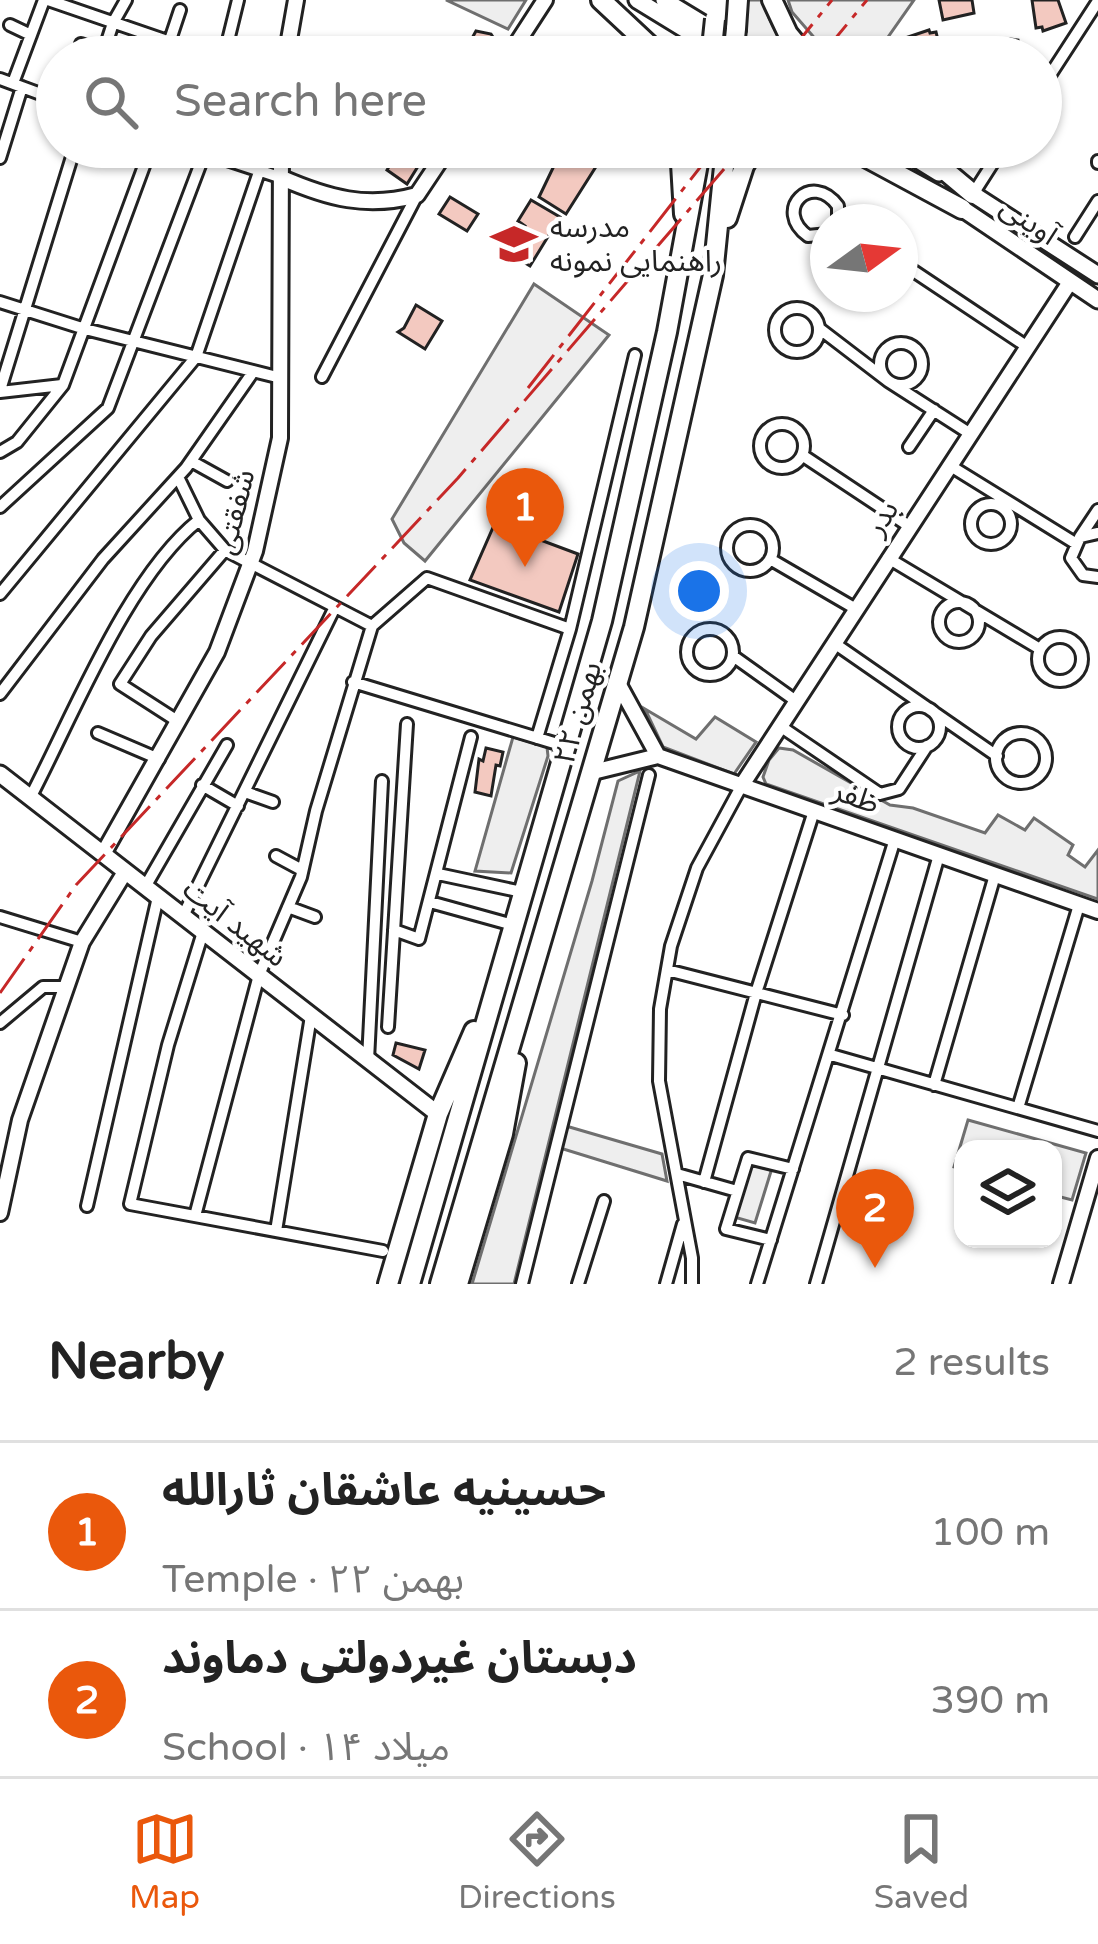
<!DOCTYPE html>
<html lang="en">
<head>
<meta charset="utf-8">
<style>
  :root { --surface:#fff; --page:#f6f6f6; --text:#222; --muted:#767676; --line:#e0e0e0; --accent:#ea580c }
  body { margin:0; font-family:"Varela Round","Noto Sans Arabic",sans-serif; background:var(--page); color:var(--text) }
  .controls { position:absolute; right:36px; bottom:36px; display:grid; overflow:hidden; border-radius:24px; box-shadow:0 3px 9px #0004 }
  .controls button { width:108px; height:108px; display:grid; place-items:center; padding:0; border:0; border-bottom:3px solid var(--line); background:var(--surface); color:var(--text); font:60px sans-serif }
  .compass { position:absolute; left:810px; top:204px; width:108px; height:108px; border-radius:50%; background:var(--surface); box-shadow:0 3px 9px #0004; rotate:75deg }
  .you { position:absolute; left:699px; top:591px; width:42px; height:42px; margin:-30px; border:9px solid #fff; border-radius:50%; background:#1a73e8; box-shadow:0 0 0 18px #1a73e833 }
  .badge { display:grid; place-items:center; width:78px; height:78px; border-radius:50%; background:var(--accent); color:#fff; font-size:39px; font-weight:700 }
  .pin { position:absolute; translate:-50% -99px; filter:drop-shadow(0 3px 6px #0008) }
  .pin::after { content:''; position:absolute; top:63px; width:42px; height:36px; background:inherit; clip-path:polygon(0 0,100% 0,50% 100%) }
  .list { margin:0; padding:0; list-style:none }
  h2 { display:flex; justify-content:space-between; align-items:center; height:156px; margin:0; padding:0 48px; font-size:51px }
  h2 small { font-size:39px; font-weight:400; color:var(--muted) }
  .list li { display:grid; grid-template-columns:78px 1fr auto; gap:36px; align-items:center; box-sizing:border-box; height:168px; padding:0 48px; border-top:3px solid var(--line) }
  .list b { display:block; font-size:45px; white-space:nowrap }
  .list p { margin:0; font-size:39px; white-space:nowrap; color:var(--muted) }
  .list em { font-size:39px; font-style:normal; color:var(--muted) }
  .icon { flex:none; width:66px; height:66px; fill:none; stroke:currentColor; stroke-width:2; stroke-linecap:round; stroke-linejoin:round }
  .map { position:relative; flex:none; width:1098px; height:1284px; overflow:hidden }
  .search { position:absolute; background:var(--surface); box-shadow:0 3px 9px #0004; left:36px; right:36px; top:36px; height:132px; display:flex; align-items:center; gap:30px; box-sizing:border-box; padding:0 42px; border-radius:66px; color:var(--muted); font-size:45px }
  .sheet { height:492px; background:var(--surface) }
  nav { display:flex; justify-content:space-around; align-items:center; box-sizing:border-box; height:168px; border-top:3px solid var(--line); background:var(--surface); font-size:33px; color:var(--muted) }
  nav a { display:grid; justify-items:center; gap:6px }
  nav .on { color:var(--accent) }
  .map>svg:first-child { display:block }
  .green { fill:#eee; stroke:#6f6f6f; stroke-width:3 }
  .building { fill:#f3c9c0; stroke:#222; stroke-width:3 }
  .lines { fill:none; stroke-linecap:round; stroke-linejoin:round }
  .minor-casing { stroke:#222; stroke-width:16 }
  .tertiary-casing { stroke:#222; stroke-width:20 }
  .secondary-casing { stroke:#222; stroke-width:21 }
  .trunk-casing { stroke:#222; stroke-width:24 }
  .minor { stroke:#fff; stroke-width:10 }
  .tertiary { stroke:#fff; stroke-width:14 }
  .secondary { stroke:#fff; stroke-width:15 }
  .trunk { stroke:#fff; stroke-width:18 }
  .trunk-bridge-casing { stroke:#222; stroke-width:24; stroke-linecap:butt }
  .trunk-bridge { stroke:#fff; stroke-width:18 }
  .power { stroke:#c62828; stroke-width:3; stroke-dasharray:42 9 6 9; stroke-linecap:butt }
  .labels { text-anchor:middle; dominant-baseline:central; stroke-width:9; stroke-linejoin:round; paint-order:stroke }
  .street-label { font-size:30px; fill:#222; stroke:#fff }
  .poi-label { font-size:30px; fill:#222; stroke:#fff; text-anchor:start }
</style>
</head>
<body>
<div class="map">
<svg width="1098" height="1284" viewBox="0 0 1098 1284">
  <rect width="100%" height="100%" fill="#fff"/>
  <path class="green" d="M 446,0 L 526,0 L 508,29 Z
    M 746,0 L 763,0 C 769,22 779,42 796,57 L 772,57 L 743,38 Z
    M 788,0 L 914,0 L 874,57 L 831,57 L 792,12 Z
    M 534,284 L 609,335 L 425,561 L 404,543 L 392,519 Z
    M 645,709 L 696,739 L 715,717 L 756,742 L 734,774 L 663,747 Z
    M 513,737 L 547,747 L 548,756 L 511,873 L 475,871 Z
    M 779,748 L 793,750 L 890,805 L 913,808 L 985,833 L 998,815 L 1025,830 L 1034,818 L 1073,845 L 1068,855 L 1085,867 L 1098,850 L 1098,899 L 766,784 L 763,777 L 769,760 Z
    M 640,771 L 514,1284 L 472,1284 L 592,881 L 618,781 Z
    M 968,1120 L 1086,1153 L 1072,1200 L 1053,1195 L 1053,1149 L 963,1149 L 963,1169 L 954,1167 Z
    M 566,1126 L 662,1154 L 667,1181 L 560,1148 Z
    M 750,1162 L 772,1168 L 755,1223 L 734,1217 Z"/>
  <path class="building" d="M 939,0 L 972,0 L 974,13 L 943,20 Z
    M 1032,0 L 1058,0 L 1066,23 L 1043,31 L 1042,27 L 1036,28 Z
    M 929,30 L 930,33 L 936,32 L 942,57 L 909,57 L 905,38 Z
    M 476,31 L 491,34 L 495,40 L 489,52 L 470,42 Z
    M 1010,39 L 1018,40 L 1019,57 L 993,57 L 989,47 Z
    M 401,147 L 430,147 L 407,184 L 387,170 Z
    M 563,147 L 597,165 L 566,214 L 539,197 Z
    M 450,197 L 478,214 L 467,231 L 439,214 Z
    M 531,200 L 560,217 L 530,266 L 509,253 L 525,226 L 518,221 Z
    M 416,305 L 442,321 L 425,349 L 398,332 L 404,328 Z
    M 495,523 L 578,554 L 559,612 L 470,580 Z
    M 486,748 L 503,752 L 500,766 L 496,765 L 491,796 L 475,792 L 479,759 L 483,761 Z
    M 396,1043 L 425,1050 L 419,1069 L 393,1055 Z"/>
  <g class="lines">
    <g class="minor-casing">
      <path id="minor" d="M 48,0 L 214,57
        M 10,25 L 31,35
        M 169,43 L 180,10
        M 81,44 L 104,52
        M 102,57 L 113,23 L 126,0
        M 224,57 L 238,0
        M 0,79 L 57,100
        M 13,83 L 44,0
        M 1041,89 L 1098,1
        M 187,147 L 282,178
        M 0,158 L 22,87
        M 1098,161 L 1098,163
        M 973,194 L 1003,147
        M 828,234 L 808,236 C 772,210 812,170 838,206 L 838,222
        M 1075,237 L 1098,201
        M 900,262 L 1026,346
        M 0,302 L 85,329 L 281,378
        M775 330a22 22 0 1 1 44 0a22 22 0 1 1-44 0Z
        M 820,329 L 888,381 L 969,433
        M880 364a21 21 0 1 1 42 0a21 21 0 1 1-42 0Z
        M 322,377 L 417,195
        M 0,390 L 75,147
        M 0,392 L 62,385
        M760 446a22 22 0 1 1 44 0a22 22 0 1 1-44 0Z
        M 909,447 L 934,410
        M 0,452 L 17,442 L 63,385 L 151,147
        M 802,455 L 909,526
        M 191,461 L 227,481
        M 949,465 L 1075,543
        M 178,477 L 199,520 L 225,550 L 372,626 L 316,811 L 301,877 L 259,975 L 195,1216
        M971 524a20 20 0 1 1 40 0a20 20 0 1 1-40 0Z
        M 0,507 L 108,408 L 205,152
        M727 548a23 23 0 1 1 46 0a23 23 0 1 1-46 0Z
        M 1098,533 L 1080,537 L 1071,558 L 1083,575 L 1098,577
        M 1080,537 L 1098,510
        M 888,558 L 1040,649
        M 770,559 L 856,609
        M 0,594 L 196,357 L 259,172
        M939 622a20 20 0 1 1 40 0a20 20 0 1 1-40 0Z
        M 372,626 L 427,578 L 570,629
        M687 652a23 23 0 1 1 46 0a23 23 0 1 1-46 0Z
        M1038 659a22 22 0 1 1 44 0a22 22 0 1 1-44 0Z
        M 834,643 L 997,756
        M 733,656 L 796,701
        M 353,682 L 564,746
        M 0,694 L 103,559 L 186,468 L 253,372
        M898 727a21 21 0 1 1 42 0a21 21 0 1 1-42 0Z
        M 179,722 L 120,684 L 151,636 L 225,550
        M 780,726 L 880,794 L 899,789 L 927,746
        M 98,733 L 159,759
        M996 758a25 25 0 1 1 50 0a25 25 0 1 1-50 0Z
        M 537,738 L 570,629 L 635,355
        M 202,785 L 238,806
        M 245,792 L 273,802
        M 30,798 C 73,716 128,576 199,520
        M 276,856 L 302,870
        M 438,874 L 522,892
        M 145,887 L 227,745
        M 430,902 L 513,925
        M 288,907 L 315,917
        M 183,916 L 335,607
        M 0,917 L 82,942
        M 394,930 L 419,939 L 471,737
        M 203,932 L 168,1045 L 130,1204 L 383,1251
        M 667,970 L 843,1015
        M 0,1023 L 43,987 L 67,987
        M 388,1027 L 407,724
        M 831,1055 L 1098,1131
        M 368,1060 L 382,781
        M 934,1085 L 995,875
        M 1018,1108 L 1079,905
        M 677,1174 L 737,1191
        M 704,1182 L 756,993 L 814,811
        M 87,1206 L 158,897
        M 276,1231 L 311,1016
        M 771,1240 L 726,1229 L 748,1158 L 793,1169
        M 522,1284 L 649,775
        M 578,1284 L 604,1201
        M 666,1284 L 683,1224
        M 692,1284 L 692,1258 L 659,1081 L 660,1009 L 671,946 L 697,868 L 742,785
        M 757,1284 L 895,839
        M 816,1284 L 939,855"/>
    </g>
    <g class="tertiary-casing">
      <path id="tertiary" d="M 286,57 L 296,0
        M 508,57 L 545,0
        M 282,178 C 328,198 367,209 417,195 L 449,147
        M 618,683 L 658,756
        M 593,772 L 658,756 L 1098,911
        M 742,785 L 1070,282
        M 103,854 L 217,652 L 255,551 L 280,438 L 281,147
        M 0,1213 L 20,1120 L 82,942 L 125,872
        M 1061,1284 L 1098,1158"/>
    </g>
    <g class="secondary-casing">
      <path id="secondary" d="M 637,0 L 730,57
        M 664,0 L 758,57
        M 869,147 L 897,165
        M 897,147 L 939,173
        M 965,189 L 1098,275
        M 957,205 L 1098,300
        M 0,774 L 438,1114"/>
    </g>
    <g class="trunk-casing">
      <path id="trunk" d="M 601,0 L 662,57
        M 772,0 L 788,34 L 807,57
        M 736,29 L 738,0
        M 680,147 L 684,214
        M 847,147 L 962,209
        M 917,147 L 973,194
        M 727,218 L 744,166 L 755,147
        M 388,1284 L 438,1114 L 474,1031
        M 410,1284 L 602,621 L 667,332 L 701,147
        M 440,1284 L 634,627 L 713,275 L 726,147
        M 458,1284 L 503,1134 L 516,1063"/>
    </g>
    <use href="#minor" class="minor"/>
    <use href="#tertiary" class="tertiary"/>
    <use href="#secondary" class="secondary"/>
    <use href="#trunk" class="trunk"/>
    <g class="trunk-bridge-casing">
      <path id="trunk-bridge" d="M 711,57 L 715,19
        M 733,57 L 736,29"/>
    </g>
    <use href="#trunk-bridge" class="trunk-bridge"/>
    <path class="power" d="M 786,57 L 832,0
      M 820,57 L 867,0
      M 528,388 L 716,147
      M 0,993 L 76,885 L 458,478 L 743,147"/>
  </g>
  <defs>
    <g id="school-bare" transform="scale(3.6)"><path d="M0-5L7-2L0 1L-7-2ZM-4 1L0 2.5L4 1V4Q0 6-4 4Z" fill="#c62828" stroke="#fff" stroke-width="2.5" paint-order="stroke"/></g>
  </defs>
  <g fill-rule="evenodd">
    <use href="#school-bare" x="514" y="244"/>
  </g>
  <g class="labels">
    <g class="street-label">
      <text transform="translate(1029 221) rotate(34)">آوینی</text>
      <text transform="translate(235 512) rotate(-76)">شفقتی</text>
      <text transform="translate(882 518) rotate(-57)">بدر</text>
      <text transform="translate(578 713) rotate(-74)">۲۲ بهمن</text>
      <text transform="translate(856 797) rotate(20)">ظفر</text>
      <text transform="translate(235 923) rotate(38)">شهید آیت</text>
    </g>
    <g class="poi-label">
      <text x="550" y="227">مدرسه<tspan x="550" dy="34">راهنمایی نمونه</tspan></text>
    </g>
  </g>
</svg>
<div class="controls">
<button><svg class="icon" aria-label="layers" viewBox="0 0 24 24"><path d="M12 4l9 5-9 5-9-5zM3 14l9 5 9-5"/></svg></button>
</div>
<svg class="compass" viewBox="-18 -18 36 36"><path d="M0-13l5 13h-10z" fill="#e53935"/><path d="M0 13l5-13h-10z" fill="#767676"/></svg>
<div class="you"></div>
<div class="pin badge" style="left:525px;top:567px">1</div>
<div class="pin badge" style="left:875px;top:1268px">2</div>
<div class="search"><svg class="icon" aria-label="search" viewBox="0 0 24 24"><circle cx="10" cy="10" r="6"/><path d="M15 15l6 6"/></svg>Search here</div>
</div>
<section class="sheet">
<h2>Nearby<small>2 results</small></h2>
<ul class="list">
<li><span class="badge">1</span><div><b>حسینیه عاشقان ثارالله</b><p>Temple · ۲۲ بهمن</p></div><em>100 m</em></li>
<li><span class="badge">2</span><div><b>دبستان غیردولتی دماوند</b><p>School · میلاد ۱۴</p></div><em>390 m</em></li>
</ul>
</section>
<nav>
<a class="on"><svg class="icon" aria-label="map" viewBox="0 0 24 24"><path d="M3 6l6-2 6 2 6-2v14l-6 2-6-2-6 2zM9 4v14M15 6v14"/></svg>Map</a>
<a><svg class="icon" aria-label="directions" viewBox="0 0 24 24"><path d="M12 3l9 9-9 9-9-9zM9 14v-3h6M13 9l2 2-2 2"/></svg>Directions</a>
<a><svg class="icon" aria-label="saved" viewBox="0 0 24 24"><path d="M7 4h10v16l-5-4-5 4z"/></svg>Saved</a>
</nav>
</body>
</html>
